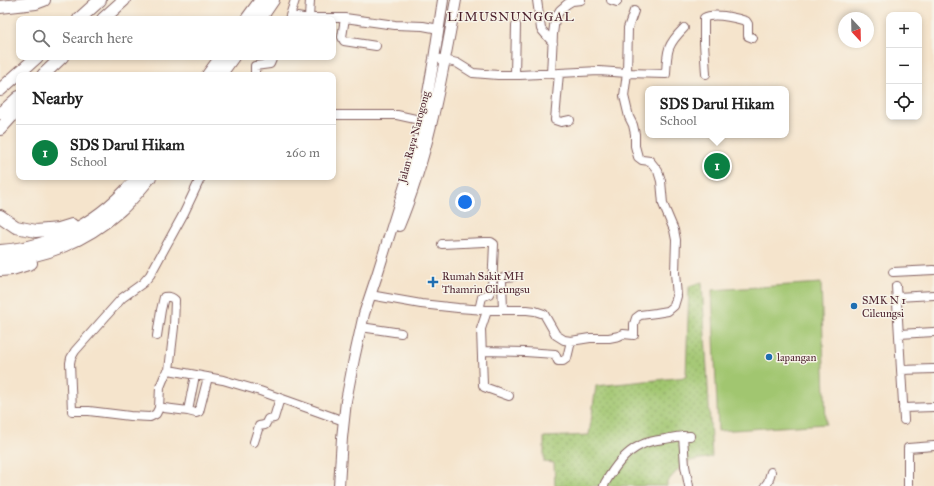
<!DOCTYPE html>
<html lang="en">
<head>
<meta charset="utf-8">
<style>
  :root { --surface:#fff; --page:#f2f2f2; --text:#222; --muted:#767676; --line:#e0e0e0; --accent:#0b8043 }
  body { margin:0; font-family:"IM FELL Great Primer",serif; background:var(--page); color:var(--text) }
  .controls { position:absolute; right:12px; top:12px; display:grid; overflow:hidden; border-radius:8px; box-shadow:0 2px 6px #0003 }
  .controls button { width:36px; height:36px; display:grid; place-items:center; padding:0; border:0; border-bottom:1px solid var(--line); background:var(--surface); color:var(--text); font:20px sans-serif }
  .compass { position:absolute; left:838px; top:12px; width:36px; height:36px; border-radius:50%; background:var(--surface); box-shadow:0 2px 6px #0003; rotate:158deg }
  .you { position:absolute; left:465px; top:202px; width:14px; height:14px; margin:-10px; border:3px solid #fff; border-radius:50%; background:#1a73e8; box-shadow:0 0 0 6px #1a73e833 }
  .badge { display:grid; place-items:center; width:26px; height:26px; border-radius:50%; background:var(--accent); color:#fff; font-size:13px; font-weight:700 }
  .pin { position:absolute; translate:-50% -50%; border:2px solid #fff; box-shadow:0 1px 4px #0006 }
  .popup { position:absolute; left:645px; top:86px; width:144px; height:52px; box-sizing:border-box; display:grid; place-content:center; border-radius:8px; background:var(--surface); filter:drop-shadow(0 1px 3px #0005); font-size:13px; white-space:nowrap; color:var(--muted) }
  .popup b { font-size:15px; color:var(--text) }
  .popup::after { content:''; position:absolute; left:50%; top:100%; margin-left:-8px; border:8px solid transparent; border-top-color:var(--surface) }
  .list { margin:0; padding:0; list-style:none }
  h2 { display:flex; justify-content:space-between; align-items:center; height:52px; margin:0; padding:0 16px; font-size:17px }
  h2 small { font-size:13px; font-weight:400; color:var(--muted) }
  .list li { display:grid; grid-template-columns:26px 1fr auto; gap:12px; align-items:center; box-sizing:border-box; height:56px; padding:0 16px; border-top:1px solid var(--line) }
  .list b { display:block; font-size:15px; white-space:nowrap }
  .list p { margin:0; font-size:13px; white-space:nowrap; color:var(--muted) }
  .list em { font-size:13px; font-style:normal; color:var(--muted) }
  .icon { flex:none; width:22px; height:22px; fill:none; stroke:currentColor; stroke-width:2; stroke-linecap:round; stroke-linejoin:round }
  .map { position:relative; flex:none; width:934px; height:486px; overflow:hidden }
  .search { position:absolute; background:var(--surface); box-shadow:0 2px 6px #0003; left:16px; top:16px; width:320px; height:44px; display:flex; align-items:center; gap:10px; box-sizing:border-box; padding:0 14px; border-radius:8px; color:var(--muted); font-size:15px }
  .panel { position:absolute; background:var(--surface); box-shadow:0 2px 6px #0003; left:16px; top:72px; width:320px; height:108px; border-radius:8px }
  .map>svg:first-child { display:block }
  .grass { fill:url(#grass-dots); stroke:#76724e }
  .park { fill:#a1c670; stroke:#76724e }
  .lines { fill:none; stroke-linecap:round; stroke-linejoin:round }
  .minor-casing { stroke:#866463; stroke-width:10 }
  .major-casing { stroke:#866463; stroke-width:12 }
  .highway-casing { stroke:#866463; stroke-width:14 }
  .minor { stroke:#fff; stroke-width:8 }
  .major { stroke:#fff; stroke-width:10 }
  .highway { stroke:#fff; stroke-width:12 }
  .poi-dot { fill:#1f6fb2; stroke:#f7f3e8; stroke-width:1.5 }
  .labels { text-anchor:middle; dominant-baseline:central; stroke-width:3; stroke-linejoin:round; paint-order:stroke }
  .street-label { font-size:11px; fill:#4a1f2b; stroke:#f7f3e8 }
  .poi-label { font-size:11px; fill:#4a1f2b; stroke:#f7f3e8; text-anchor:start }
  .quarter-label { font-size:13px; letter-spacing:1px; fill:#4a1f2b; stroke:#f7f3e8 }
</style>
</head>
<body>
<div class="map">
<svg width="934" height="486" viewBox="0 0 934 486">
  <defs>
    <pattern id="grass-dots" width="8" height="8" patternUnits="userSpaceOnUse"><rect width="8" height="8" fill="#a1c670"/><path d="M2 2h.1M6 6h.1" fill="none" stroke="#85a05c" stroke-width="1.8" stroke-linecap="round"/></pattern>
  </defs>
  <rect width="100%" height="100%" fill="#f7f3e8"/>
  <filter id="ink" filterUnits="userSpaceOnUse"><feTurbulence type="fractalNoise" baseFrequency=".025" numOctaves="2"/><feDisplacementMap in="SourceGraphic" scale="8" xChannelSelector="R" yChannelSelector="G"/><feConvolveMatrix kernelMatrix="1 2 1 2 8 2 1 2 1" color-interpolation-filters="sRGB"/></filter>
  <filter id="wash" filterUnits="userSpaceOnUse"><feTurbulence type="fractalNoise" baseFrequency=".012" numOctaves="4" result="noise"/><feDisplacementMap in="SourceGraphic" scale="16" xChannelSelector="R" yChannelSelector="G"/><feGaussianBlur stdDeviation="0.9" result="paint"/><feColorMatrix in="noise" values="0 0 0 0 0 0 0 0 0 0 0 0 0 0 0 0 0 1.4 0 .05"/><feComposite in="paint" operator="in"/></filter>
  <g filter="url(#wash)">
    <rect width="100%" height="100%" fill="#f5e4cc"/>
    <path class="grass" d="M 702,282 L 712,457 L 685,462 L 667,482 L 667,486 L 555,486 L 554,463 L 544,462 L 544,437 L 589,435 L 596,386 L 686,377 L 689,286 Z"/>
    <path class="park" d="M 821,283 L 826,424 L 718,431 L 712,290 Z"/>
  </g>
  <g filter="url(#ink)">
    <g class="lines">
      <g class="minor-casing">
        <path id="minor" d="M 537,0 L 541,29 L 553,43
          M 611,0 L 617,2
          M 291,16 L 303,18 L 345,18 L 395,25 L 423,26 L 439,29
          M 309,18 L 310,0
          M 345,18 L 342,37 L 344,41 L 376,46
          M 289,19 L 295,0
          M 440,59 L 457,63 L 473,73 L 498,75 L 520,75 L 599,71 L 627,73 L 666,74 C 667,50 667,45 684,28
          M 559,73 L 555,120 L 561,122 L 570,120
          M 551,74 L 553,34 L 555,19 L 560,10 L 567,4 L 572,1 L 581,0
          M 706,74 L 704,43 L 704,18 C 714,12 735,18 746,21 L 748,24 L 748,36 L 753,38
          M 255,75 L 255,66 L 270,64 L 273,57
          M 515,75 L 516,25
          M 333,115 L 397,115 L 429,122
          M 201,177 L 184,213 L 150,275 L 143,283 L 122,298 L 75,351 L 71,358 L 70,363 L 72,411 L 89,411 L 130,416 L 150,417 L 156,414 L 159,408 L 160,387 L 165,375 L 169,370 L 212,378 L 223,380 L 260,391 L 344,421
          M 442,244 L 484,242 L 491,242 L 494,244 L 492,288 L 489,294 L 482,297 L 479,310
          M 893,272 L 934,270
          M 896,286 L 904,420
          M 370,295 L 421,304 L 458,308 L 486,310 L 527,310 L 535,311 L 544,314 L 556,335 L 564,340 L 571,341 L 590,338 L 609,338 L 619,336 L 623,334 L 634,335 L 634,324 L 636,318 L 640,315 L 656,313 L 668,311 L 674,306 L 677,296 L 675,273 L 676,240 L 674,230 L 663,204 L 661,181 L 658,171 L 650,161 L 642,160 L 638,157 L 635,146 L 635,134 L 633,125 L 629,117 L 624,96 L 627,73 L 628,28 L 634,11
          M 897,297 L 934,295
          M 486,310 L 486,314 L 481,329 L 483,385 L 484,387 L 509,396
          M 503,310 L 502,282 L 503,278 L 506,277 L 515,276
          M 361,327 L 401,333
          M 899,334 L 934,332
          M 157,336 L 161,310 L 164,297 C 169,296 172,297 175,300 L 174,327 L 169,370
          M 482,351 L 525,352 L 555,354 L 558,361 L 563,361 L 567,358 L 571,341
          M 901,370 L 934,369
          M 164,408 L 188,411 L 195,375
          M 903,408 L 934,407
          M 188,411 L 196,413 L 199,412 L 208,377
          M 683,436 L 685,466 L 689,486
          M 254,442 L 259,426 L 265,425 L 268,419 L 274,418 L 280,398
          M 604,486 L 605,483 C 614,468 624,453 641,445 C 648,441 657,440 665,439 C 673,437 681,436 690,436
          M 765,486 L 768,482 L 771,472
          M 908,486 L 908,448 L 934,446"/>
      </g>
      <g class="major-casing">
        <path id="major" d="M 399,226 C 429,154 442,76 456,0
          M 339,486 L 342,438 L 346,401 L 354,359 L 364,314 L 377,275 L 411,166 L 423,121 L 434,59 L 443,0"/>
      </g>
      <g class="highway-casing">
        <path id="highway" d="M 0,7 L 36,3 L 44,0
          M 79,19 L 100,0
          M 103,19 L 124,0
          M 247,19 L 261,0
          M 260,19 L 273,0
          M 43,75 L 62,57
          M 208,75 L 221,57
          M 220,75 L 233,57
          M 0,90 L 37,57
          M 0,113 L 8,107 L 19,97
          M 0,129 L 19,108
          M 0,216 L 16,227 L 36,231 L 59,229 L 72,225
          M 0,251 C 55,248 104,219 138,177
          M 0,260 C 44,258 86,240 119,211 C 131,201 140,189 150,177
          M 0,270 L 12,269 L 31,263"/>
      </g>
      <use href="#minor" class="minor"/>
      <use href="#major" class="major"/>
      <use href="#highway" class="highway"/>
    </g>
  </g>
  <g class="poi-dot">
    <path d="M431 276h4v4h4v4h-4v4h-4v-4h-4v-4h4z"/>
    <circle cx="854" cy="306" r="4"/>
    <circle cx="769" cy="357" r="4"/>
  </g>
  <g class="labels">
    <g class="street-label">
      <text transform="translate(414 137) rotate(-75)">Jalan Raya Narogong</text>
    </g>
    <g class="poi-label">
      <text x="442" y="276">Rumah Sakit MH<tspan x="442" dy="13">Thamrin Cileungsu</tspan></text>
      <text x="862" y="300">SMK N 1<tspan x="862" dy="13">Cileungsi</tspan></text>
      <text x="777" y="357">lapangan</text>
    </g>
    <g class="quarter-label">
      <text x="511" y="17">LIMUSNUNGGAL</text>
    </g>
  </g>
</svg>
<div class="controls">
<button>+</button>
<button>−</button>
<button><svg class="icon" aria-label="locate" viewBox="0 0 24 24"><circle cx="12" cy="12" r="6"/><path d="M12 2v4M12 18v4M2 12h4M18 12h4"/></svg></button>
</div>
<svg class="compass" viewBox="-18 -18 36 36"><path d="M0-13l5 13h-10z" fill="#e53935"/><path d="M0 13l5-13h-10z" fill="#767676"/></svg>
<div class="you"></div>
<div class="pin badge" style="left:717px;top:166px">1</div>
<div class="popup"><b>SDS Darul Hikam</b>School</div>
<div class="search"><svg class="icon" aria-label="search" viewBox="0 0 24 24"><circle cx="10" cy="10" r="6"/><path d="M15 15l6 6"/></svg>Search here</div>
<section class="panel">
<h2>Nearby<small></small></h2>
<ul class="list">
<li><span class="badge">1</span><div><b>SDS Darul Hikam</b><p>School</p></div><em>260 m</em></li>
</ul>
</section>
</div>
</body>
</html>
